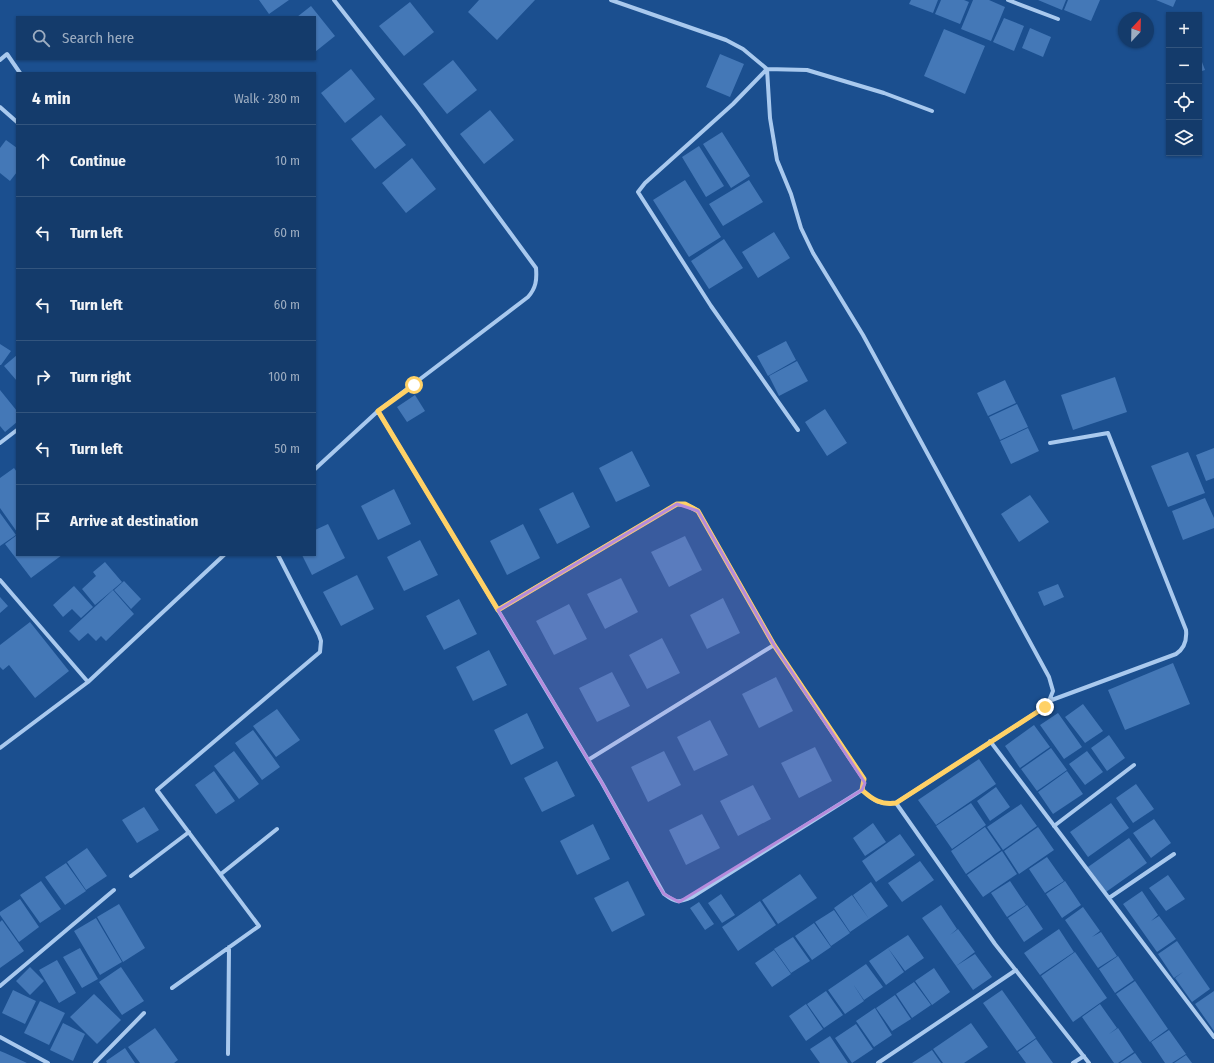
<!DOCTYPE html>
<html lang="en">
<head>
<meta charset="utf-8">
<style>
  :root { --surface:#143b6b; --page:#214673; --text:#f1f3f6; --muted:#9dadc1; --line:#33557e }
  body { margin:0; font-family:"Fira Sans Condensed",sans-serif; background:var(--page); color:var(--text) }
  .controls { position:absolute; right:12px; top:12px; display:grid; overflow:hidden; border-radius:0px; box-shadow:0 1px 3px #0004 }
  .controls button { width:36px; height:36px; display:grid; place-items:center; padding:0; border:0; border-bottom:1px solid var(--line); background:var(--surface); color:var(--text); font:20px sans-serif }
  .compass { position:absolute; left:1118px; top:12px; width:36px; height:36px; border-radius:50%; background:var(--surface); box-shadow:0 1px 3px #0004; rotate:22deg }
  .stop { position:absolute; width:12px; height:12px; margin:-9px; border:3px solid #ffd166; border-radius:50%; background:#fff }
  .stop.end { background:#ffd166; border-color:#fff; box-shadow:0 1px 4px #0008 }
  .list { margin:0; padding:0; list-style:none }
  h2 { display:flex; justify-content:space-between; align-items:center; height:52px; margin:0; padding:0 16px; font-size:17px }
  h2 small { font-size:13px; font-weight:400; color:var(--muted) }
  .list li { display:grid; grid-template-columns:26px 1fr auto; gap:12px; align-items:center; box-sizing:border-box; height:72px; padding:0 16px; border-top:1px solid var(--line) }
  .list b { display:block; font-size:15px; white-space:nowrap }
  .list em { font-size:13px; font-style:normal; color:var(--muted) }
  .icon { flex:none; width:22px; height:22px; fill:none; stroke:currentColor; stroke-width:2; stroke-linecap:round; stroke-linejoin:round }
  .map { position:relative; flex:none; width:1214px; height:1063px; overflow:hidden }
  .search { position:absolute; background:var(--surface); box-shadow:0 1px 3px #0004; left:16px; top:16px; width:300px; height:44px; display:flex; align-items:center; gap:10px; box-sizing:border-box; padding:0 14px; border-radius:0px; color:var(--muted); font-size:15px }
  .panel { position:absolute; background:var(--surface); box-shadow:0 1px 3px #0004; left:16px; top:72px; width:300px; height:484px; border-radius:0px }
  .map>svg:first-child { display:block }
  .building { fill:#4478b7 }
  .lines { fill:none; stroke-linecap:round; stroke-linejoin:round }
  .minor { stroke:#a9c9ee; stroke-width:4 }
  .route { stroke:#ffd166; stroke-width:5 }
  .marked { fill:#b68bdc; fill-opacity:0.2; stroke:#b68bdc; stroke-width:3; stroke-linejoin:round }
</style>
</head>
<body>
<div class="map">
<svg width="1214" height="1063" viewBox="0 0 1214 1063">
  <rect width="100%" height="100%" fill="#1b4f8f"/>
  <path class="building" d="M 259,0 L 289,0 L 269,14 Z
    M 479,0 L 535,0 L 497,40 L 468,12 Z
    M 911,0 L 938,0 L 933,13 L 909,4 Z
    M 941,0 L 964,0 L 969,2 L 960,24 L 935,14 Z
    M 973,0 L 989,0 L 1005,7 L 991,41 L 961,29 Z
    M 1038,0 L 1066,0 L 1062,10 Z
    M 1068,0 L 1100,0 L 1091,21 L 1064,10 Z
    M 1156,0 L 1176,0 L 1173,7 Z
    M 410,2 L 434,32 L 404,56 L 379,26 Z
    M 311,6 L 335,36 L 315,52 L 315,17 L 297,17 Z
    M 1004,18 L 1024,26 L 1014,51 L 993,42 Z
    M 1030,28 L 1051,37 L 1043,57 L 1022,48 Z
    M 944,29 L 985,46 L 965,94 L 924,76 Z
    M 720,54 L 744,64 L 730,97 L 706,87 Z
    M 1199,54 L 1205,70 L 1199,72 Z
    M 453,60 L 477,90 L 447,114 L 423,84 Z
    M 351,69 L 375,99 L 345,123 L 321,93 Z
    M 490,110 L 514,140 L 484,164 L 460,134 Z
    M 381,115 L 406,145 L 375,169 L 351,139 Z
    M 722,132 L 750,176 L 731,188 L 703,144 Z
    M 6,140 L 17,148 L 17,172 L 10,181 L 0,173 L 0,148 Z
    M 699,146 L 724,186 L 706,197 L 682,157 Z
    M 412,158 L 436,189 L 406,213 L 382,183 Z
    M 685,180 L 721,237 L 689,257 L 653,200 Z
    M 749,180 L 763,202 L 723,226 L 709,204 Z
    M 774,232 L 790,258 L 758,278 L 742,252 Z
    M 724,239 L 743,268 L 709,289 L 691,261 Z
    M 786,341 L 796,360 L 768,376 L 757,356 Z
    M 0,344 L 11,351 L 1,365 L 0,365 Z
    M 17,355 L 17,381 L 4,366 Z
    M 797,361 L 808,381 L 779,396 L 769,376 Z
    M 1115,377 L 1127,412 L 1073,430 L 1061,395 Z
    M 1005,380 L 1016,403 L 988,416 L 977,393 Z
    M 0,390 L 17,411 L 17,422 L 5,432 L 0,426 Z
    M 415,395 L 425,411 L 407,422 L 397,407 Z
    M 1017,404 L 1028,427 L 1000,440 L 989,417 Z
    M 825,409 L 847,443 L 827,456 L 805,422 Z
    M 1028,428 L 1039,451 L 1011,464 L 1000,441 Z
    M 1214,448 L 1214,478 L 1206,481 L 1196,455 Z
    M 632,451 L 650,486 L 616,502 L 599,468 Z
    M 1188,452 L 1205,493 L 1168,507 L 1151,466 Z
    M 14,468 L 17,472 L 17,532 L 0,508 L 0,478 Z
    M 394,489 L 411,524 L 378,540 L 361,506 Z
    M 573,492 L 590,527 L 557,544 L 539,509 Z
    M 1030,495 L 1049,522 L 1019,542 L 1001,514 Z
    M 1205,498 L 1214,518 L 1214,528 L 1183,540 L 1172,511 Z
    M 0,513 L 16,535 L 0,546 Z
    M 328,524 L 345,558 L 312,575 L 302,555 L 315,555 L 315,530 Z
    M 523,524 L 540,558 L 507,575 L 490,541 Z
    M 17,535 L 17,555 L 62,555 L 31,578 L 5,544 Z
    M 685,536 L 702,570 L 669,587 L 651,552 Z
    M 420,540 L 438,575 L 404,591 L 387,557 Z
    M 105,562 L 122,582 L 95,605 L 82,589 L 96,576 L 93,572 Z
    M 357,575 L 374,609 L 341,626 L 323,592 Z
    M 621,578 L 638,612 L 605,629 L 587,594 Z
    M 124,581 L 141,599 L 131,609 L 114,590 Z
    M 1058,584 L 1064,597 L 1044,606 L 1038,592 Z
    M 74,586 L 93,607 L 81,618 L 72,609 L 63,617 L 53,605 Z
    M 113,590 L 134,614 L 106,641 L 101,636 L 96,641 L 88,633 L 79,641 L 69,631 Z
    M 0,597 L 8,606 L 0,613 Z
    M 723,598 L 740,633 L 707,649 L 690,615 Z
    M 459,599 L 477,634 L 444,650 L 426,616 Z
    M 569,604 L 587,639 L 554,655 L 536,621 Z
    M 30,622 L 69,671 L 35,698 L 9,665 L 3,670 L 0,667 L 0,645 Z
    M 662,638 L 680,673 L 647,689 L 629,655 Z
    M 489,650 L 507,685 L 473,701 L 456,667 Z
    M 1173,663 L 1190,704 L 1125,730 L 1108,690 Z
    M 612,672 L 630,706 L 597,722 L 579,688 Z
    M 776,677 L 793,711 L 759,728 L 742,694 Z
    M 1083,704 L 1103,731 L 1085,743 L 1065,717 Z
    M 277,709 L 300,740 L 276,757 L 253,726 Z
    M 527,713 L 544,748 L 511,765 L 494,730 Z
    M 1058,713 L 1082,747 L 1064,759 L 1040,725 Z
    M 710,720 L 728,755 L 694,771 L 677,737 Z
    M 1034,725 L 1050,747 L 1020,768 L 1005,746 Z
    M 253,730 L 280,767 L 262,780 L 235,743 Z
    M 1109,735 L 1125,758 L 1107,771 L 1091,748 Z
    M 815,747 L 832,781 L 799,798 L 781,763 Z
    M 1051,748 L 1067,770 L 1037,791 L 1021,769 Z
    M 234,751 L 259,784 L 239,799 L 214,766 Z
    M 664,751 L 681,785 L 648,802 L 631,767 Z
    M 1087,751 L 1103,772 L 1085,785 L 1069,764 Z
    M 979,759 L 996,784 L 936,825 L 918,800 Z
    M 557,761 L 575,796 L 542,812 L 524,778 Z
    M 214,771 L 235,801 L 216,814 L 195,785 Z
    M 1067,771 L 1083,794 L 1053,814 L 1038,792 Z
    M 1136,784 L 1154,809 L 1133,823 L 1116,798 Z
    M 753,785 L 771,819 L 738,836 L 720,801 Z
    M 996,787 L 1010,807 L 990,821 L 977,801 Z
    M 971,803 L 986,825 L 952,849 L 936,826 Z
    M 1111,803 L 1129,828 L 1088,857 L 1070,832 Z
    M 1021,804 L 1037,826 L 1003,850 L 987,827 Z
    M 144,807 L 159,830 L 137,843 L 122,820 Z
    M 702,814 L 720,848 L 686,865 L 669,830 Z
    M 1154,819 L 1171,843 L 1151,858 L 1133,833 Z
    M 873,823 L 886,842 L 865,856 L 853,838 Z
    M 593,824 L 610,859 L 577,875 L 560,841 Z
    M 985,827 L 1001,850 L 966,874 L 951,851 Z
    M 1038,827 L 1054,850 L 1019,874 L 1004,851 Z
    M 900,834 L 915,855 L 876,882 L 862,861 Z
    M 1129,838 L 1147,863 L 1106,892 L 1088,867 Z
    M 87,848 L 107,876 L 86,890 L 67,862 Z
    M 1002,851 L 1017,874 L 983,897 L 967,875 Z
    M 1047,857 L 1064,881 L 1045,893 L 1029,869 Z
    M 920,861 L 934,880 L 902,902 L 888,883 Z
    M 66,863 L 86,891 L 65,905 L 45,877 Z
    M 800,874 L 817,898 L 778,924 L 762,900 Z
    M 1168,875 L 1185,899 L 1166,911 L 1149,888 Z
    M 41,881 L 61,909 L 40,923 L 20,895 Z
    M 628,881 L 645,915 L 612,932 L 594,898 Z
    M 1010,881 L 1026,905 L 1007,917 L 991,893 Z
    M 1065,881 L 1081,905 L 1062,918 L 1046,894 Z
    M 871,882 L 888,906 L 869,919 L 853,895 Z
    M 1142,891 L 1158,915 L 1151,921 L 1159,916 L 1176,939 L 1157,952 L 1123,904 Z
    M 721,894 L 735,915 L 722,923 L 708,903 Z
    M 852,895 L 869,919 L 850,932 L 834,908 Z
    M 20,899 L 39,927 L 19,942 L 0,915 L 0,912 Z
    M 760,901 L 776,925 L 757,938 L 743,917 L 757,938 L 738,951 L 722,927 Z
    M 699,902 L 714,924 L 705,930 L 690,908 Z
    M 119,904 L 145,948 L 123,962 L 97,917 Z
    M 941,905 L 957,929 L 950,935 L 958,929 L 975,952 L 956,966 L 922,918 Z
    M 1027,905 L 1043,929 L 1024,942 L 1008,918 Z
    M 1083,907 L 1100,931 L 1092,937 L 1101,932 L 1117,956 L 1098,968 L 1065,920 Z
    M 834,910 L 850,933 L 831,946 L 815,922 Z
    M 96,918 L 122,962 L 100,975 L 74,931 Z
    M 2,920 L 24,951 L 0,968 L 0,922 Z
    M 814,923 L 831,947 L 812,960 L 795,936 Z
    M 1059,929 L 1074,952 L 1040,975 L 1024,953 Z
    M 908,935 L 924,958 L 905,971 L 888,948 Z
    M 793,937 L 810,961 L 791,973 L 774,949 Z
    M 1177,941 L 1210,989 L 1192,1002 L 1175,978 L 1183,972 L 1174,978 L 1158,954 Z
    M 80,948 L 98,979 L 82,988 L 63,957 Z
    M 888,948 L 904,972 L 886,985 L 869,961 Z
    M 774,950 L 791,974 L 772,987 L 755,963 Z
    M 1075,952 L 1107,998 L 1073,1022 L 1041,976 Z
    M 975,954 L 992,977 L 973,990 L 956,966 Z
    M 1118,956 L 1134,980 L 1115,993 L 1099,969 Z
    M 57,960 L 76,993 L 59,1003 L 39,970 Z
    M 866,964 L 883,987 L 864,1000 L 853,984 L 864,1001 L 845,1014 L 828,990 Z
    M 30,967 L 44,981 L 30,995 L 16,981 Z
    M 121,967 L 144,1001 L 122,1015 L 99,982 Z
    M 934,968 L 950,992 L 932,1005 L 915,981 Z
    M 1135,981 L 1168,1029 L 1150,1042 L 1133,1018 L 1141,1012 L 1133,1018 L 1116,994 Z
    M 914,982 L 931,1005 L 912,1018 L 896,994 Z
    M 13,990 L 36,1001 L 25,1024 L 2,1013 Z
    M 1002,990 L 1036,1038 L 1017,1051 L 983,1003 Z
    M 826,991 L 843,1015 L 824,1028 L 807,1004 Z
    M 1214,991 L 1214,1031 L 1195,1004 Z
    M 94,994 L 121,1020 L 97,1044 L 70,1017 Z
    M 895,995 L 911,1019 L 892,1031 L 876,1008 Z
    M 40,1001 L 65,1013 L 49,1045 L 24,1033 Z
    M 806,1004 L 823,1029 L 806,1041 L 789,1016 Z
    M 1100,1004 L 1117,1028 L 1109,1034 L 1118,1028 L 1134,1052 L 1118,1063 L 1114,1063 L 1082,1017 Z
    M 875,1008 L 892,1035 L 874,1047 L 856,1021 Z
    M 63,1023 L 85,1034 L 73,1061 L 50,1050 Z
    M 971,1023 L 988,1047 L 964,1063 L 943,1063 L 933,1049 Z
    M 856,1024 L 873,1049 L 852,1063 L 835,1038 Z
    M 155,1028 L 178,1060 L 174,1063 L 140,1063 L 128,1047 Z
    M 1169,1030 L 1186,1054 L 1172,1063 L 1165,1063 L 1151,1042 Z
    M 830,1036 L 848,1063 L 820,1063 L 810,1049 Z
    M 1036,1039 L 1053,1063 L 1026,1063 L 1018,1052 Z
    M 125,1048 L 135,1063 L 107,1063 L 106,1061 Z
    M 932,1050 L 941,1063 L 912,1063 Z
    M 0,1051 L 5,1053 L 27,1063 L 0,1063 Z
    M 1135,1053 L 1142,1063 L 1120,1063 Z
    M 1186,1055 L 1192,1063 L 1174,1063 Z"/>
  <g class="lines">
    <path class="minor" d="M 611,0 L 726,40 L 743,49 L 767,69 L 807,70 L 884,93 L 932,111
      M 1008,0 L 1058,19
      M 0,60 L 7,54 L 20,73
      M 767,69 L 770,118 L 777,160 L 791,194 L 801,228 L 813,253 L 863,335 L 1049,677 L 1053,691 L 1049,701 L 1045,707 L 896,803 C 880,805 874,801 862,790
      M 767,69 L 733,104 L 645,183 L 638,192 L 711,306 L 798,430
      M 0,107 L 17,122
      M 378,411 L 602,783 L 664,894 C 676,903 678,903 692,897 L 862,790 L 864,779 L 774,645 L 698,511 C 691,506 686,504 677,504 L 498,610
      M 0,443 L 17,430
      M 315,469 L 378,411 L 528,297 C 536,288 537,280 536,268 L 419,109 L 334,0
      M 0,580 L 88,682
      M 1049,701 L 1176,654 C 1185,648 1187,640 1186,630 L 1108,433 L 1050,443
      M 990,741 L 1214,1037
      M 0,748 L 88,682 L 224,555
      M 588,760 L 774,645
      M 896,803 L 995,944 L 1089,1063
      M 1054,826 L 1134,765
      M 221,874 L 277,829
      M 131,876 L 189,832
      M 1109,898 L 1174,854
      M 0,986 L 114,890
      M 172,988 L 259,926 L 157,790 L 320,652 L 321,641 L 319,635 L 278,555
      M 0,1037 L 48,1063
      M 228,1054 L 229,947
      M 95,1063 L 144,1013
      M 878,1063 L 1016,970
      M 1073,1063 L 1084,1056"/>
  </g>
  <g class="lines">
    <path class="route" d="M 414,385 L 378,411 L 498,610 L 677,504 L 685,504 L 698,511 L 774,645 L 864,779 L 862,790 C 873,800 881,805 896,803 L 1045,707"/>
  </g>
  <path class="marked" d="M 677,504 L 698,511 L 774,645 L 865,783 L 862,790 L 679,902 L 664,894 L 658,885 L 602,783 L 498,610 Z"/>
</svg>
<div class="controls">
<button>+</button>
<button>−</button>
<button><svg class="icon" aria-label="locate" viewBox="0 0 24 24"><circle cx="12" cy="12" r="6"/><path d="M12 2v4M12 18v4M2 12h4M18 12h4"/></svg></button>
<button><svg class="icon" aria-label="layers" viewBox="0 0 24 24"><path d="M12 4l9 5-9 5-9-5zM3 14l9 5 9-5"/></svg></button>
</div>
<svg class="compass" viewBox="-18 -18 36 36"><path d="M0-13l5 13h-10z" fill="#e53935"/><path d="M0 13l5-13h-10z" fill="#9dadc1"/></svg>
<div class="stop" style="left:414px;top:385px"></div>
<div class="stop end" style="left:1045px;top:707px"></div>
<div class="search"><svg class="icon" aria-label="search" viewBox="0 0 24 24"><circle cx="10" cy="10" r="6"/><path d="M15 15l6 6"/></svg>Search here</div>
<section class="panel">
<h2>4 min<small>Walk · 280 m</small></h2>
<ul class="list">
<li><svg class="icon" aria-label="ahead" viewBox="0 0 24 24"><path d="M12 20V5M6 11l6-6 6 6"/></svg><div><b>Continue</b></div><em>10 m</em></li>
<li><svg class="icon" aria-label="left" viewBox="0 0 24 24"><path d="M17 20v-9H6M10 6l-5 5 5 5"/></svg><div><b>Turn left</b></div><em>60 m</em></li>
<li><svg class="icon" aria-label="left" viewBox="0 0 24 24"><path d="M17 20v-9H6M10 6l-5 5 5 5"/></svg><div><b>Turn left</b></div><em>60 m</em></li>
<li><svg class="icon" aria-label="right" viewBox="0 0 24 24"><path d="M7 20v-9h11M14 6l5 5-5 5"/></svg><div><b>Turn right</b></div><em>100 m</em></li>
<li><svg class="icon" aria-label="left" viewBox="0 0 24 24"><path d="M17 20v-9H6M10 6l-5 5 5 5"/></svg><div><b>Turn left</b></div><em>50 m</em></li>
<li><svg class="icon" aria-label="arrive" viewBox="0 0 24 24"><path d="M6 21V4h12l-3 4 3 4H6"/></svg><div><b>Arrive at destination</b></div></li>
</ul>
</section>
</div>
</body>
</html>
